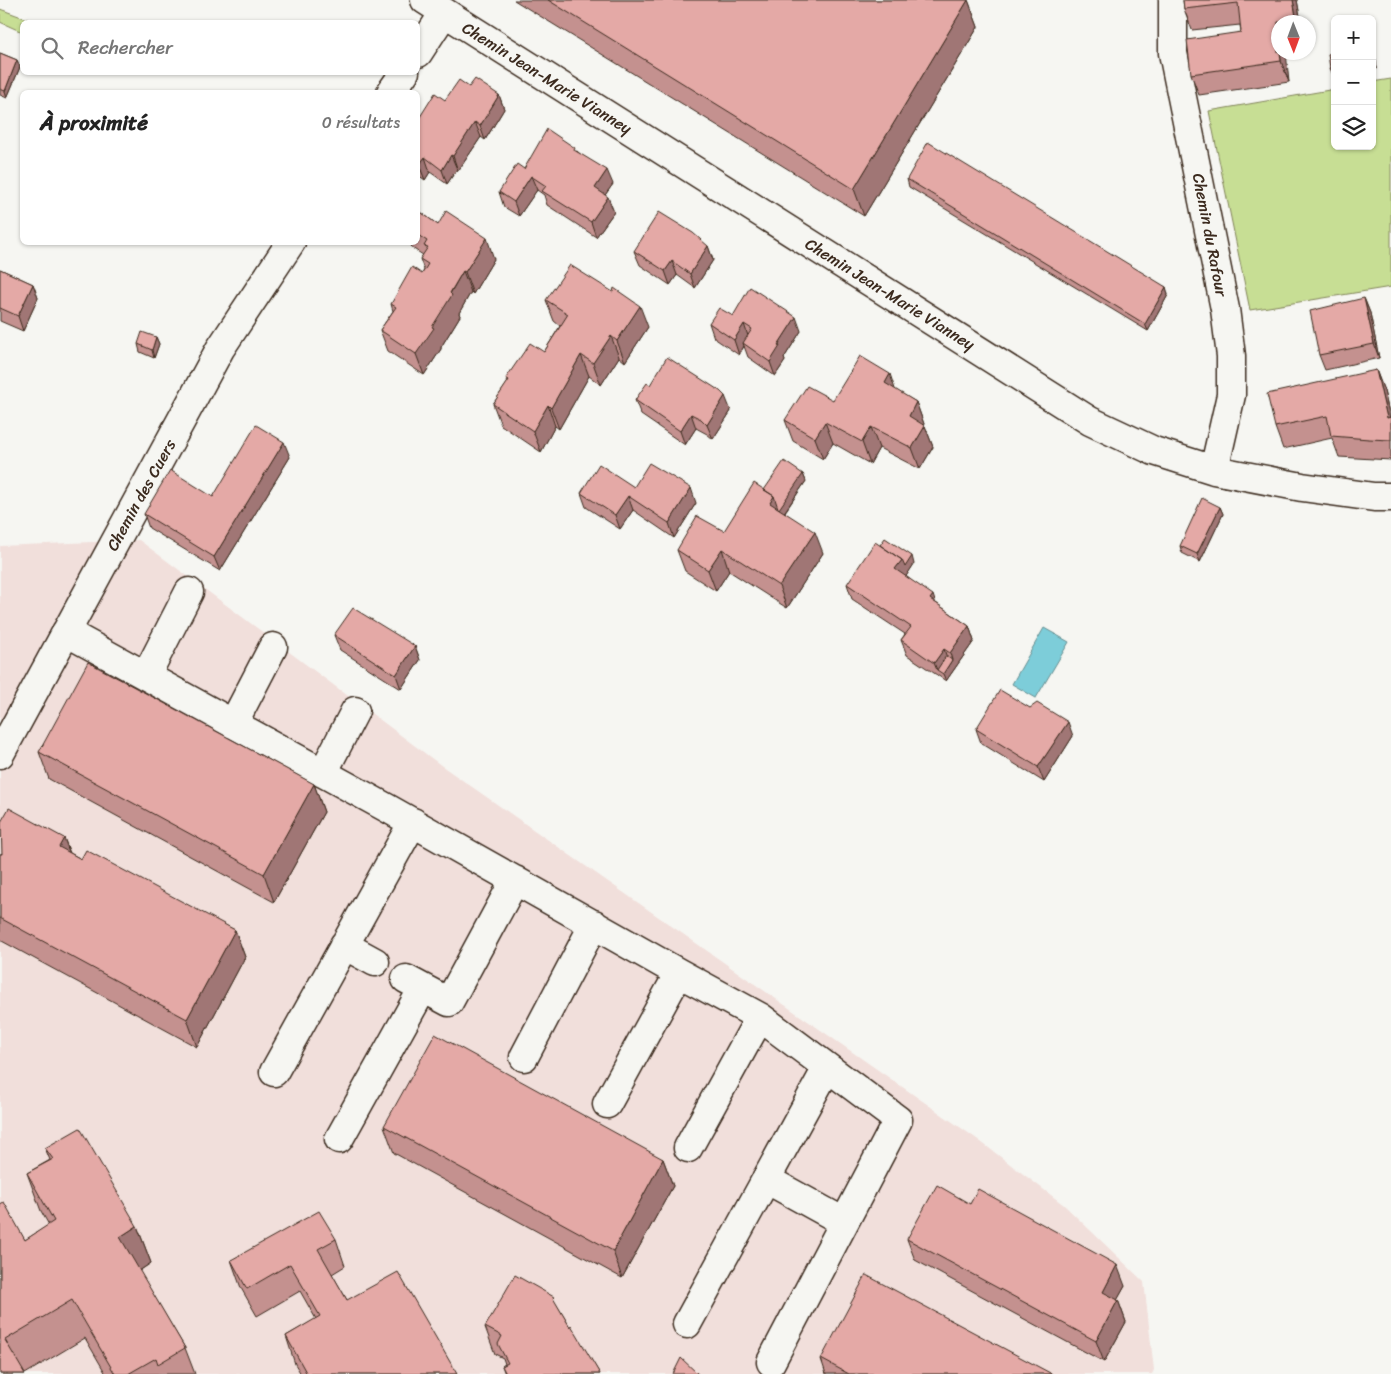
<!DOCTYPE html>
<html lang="fr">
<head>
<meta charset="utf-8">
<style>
  :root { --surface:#fff; --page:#f6f6f6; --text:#222; --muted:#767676; --line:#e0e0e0 }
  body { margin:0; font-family:Sriracha,sans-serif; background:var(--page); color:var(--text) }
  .controls { position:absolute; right:15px; top:15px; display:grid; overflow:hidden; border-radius:8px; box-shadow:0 1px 4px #0004 }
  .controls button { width:45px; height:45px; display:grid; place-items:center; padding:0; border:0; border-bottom:1px solid var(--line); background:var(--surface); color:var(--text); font:25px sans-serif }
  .compass { position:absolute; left:1271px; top:15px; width:45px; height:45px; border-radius:50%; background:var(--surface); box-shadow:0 1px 4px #0004; rotate:179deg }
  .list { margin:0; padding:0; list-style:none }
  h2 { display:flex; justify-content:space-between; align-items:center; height:65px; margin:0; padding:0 20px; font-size:21px }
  h2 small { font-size:16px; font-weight:400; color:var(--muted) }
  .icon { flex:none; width:28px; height:28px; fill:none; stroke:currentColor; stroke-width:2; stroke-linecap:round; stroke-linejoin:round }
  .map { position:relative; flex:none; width:1391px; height:1374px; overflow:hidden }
  .search { position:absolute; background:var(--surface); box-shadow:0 1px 4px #0004; left:20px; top:20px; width:400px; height:55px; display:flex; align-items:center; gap:12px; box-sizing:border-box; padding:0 18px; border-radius:8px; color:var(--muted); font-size:19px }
  .panel { position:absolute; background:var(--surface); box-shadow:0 1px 4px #0004; left:20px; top:90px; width:400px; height:155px; border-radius:8px }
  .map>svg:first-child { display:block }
  .built { fill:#f1dfdb }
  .green { fill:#c7de94; stroke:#818459 }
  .water { fill:#7dcdd9; stroke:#638c8e }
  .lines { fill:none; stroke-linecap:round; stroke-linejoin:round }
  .minor-casing { stroke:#3b2a1e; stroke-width:31 }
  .minor { stroke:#f6f6f2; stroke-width:28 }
  .wall { fill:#c4918f; stroke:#3b2a1e }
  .shaded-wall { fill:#a07674; stroke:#3b2a1e }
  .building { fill:#e4a9a6; stroke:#3b2a1e }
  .labels { text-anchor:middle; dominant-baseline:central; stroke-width:4; stroke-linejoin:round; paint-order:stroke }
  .street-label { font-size:16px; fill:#3b2a1e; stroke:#f6f6f2 }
</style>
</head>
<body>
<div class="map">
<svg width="1391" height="1374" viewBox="0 0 1391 1374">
  <rect width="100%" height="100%" fill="#f6f6f2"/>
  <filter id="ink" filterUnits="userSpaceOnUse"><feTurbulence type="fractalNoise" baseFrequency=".02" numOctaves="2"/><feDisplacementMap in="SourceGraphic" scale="10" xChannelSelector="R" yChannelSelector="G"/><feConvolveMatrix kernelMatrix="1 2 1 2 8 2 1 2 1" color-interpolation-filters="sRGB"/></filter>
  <g filter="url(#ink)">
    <path class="built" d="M 139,540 L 442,766 L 977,1139 L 1064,1205 L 1144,1282 L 1154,1370 L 1152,1374 L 0,1374 L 0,546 Z"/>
    <path class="green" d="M 0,9 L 35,22 L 22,22 L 22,32 L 0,22 Z
      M 1391,79 L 1391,287 L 1250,310 L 1209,111 L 1335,89 L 1335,146 L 1372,146 L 1372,82 Z"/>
    <path class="water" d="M 1044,628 L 1069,642 L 1036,698 L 1012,684 Z"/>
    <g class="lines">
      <g class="minor-casing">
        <path id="minor" d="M 425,0 L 1090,421 L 1154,451 L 1214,470 L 1302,487 L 1374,497 L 1391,497
          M 1173,0 L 1173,53 L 1225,309 L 1231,356 L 1231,395 L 1214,470
          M 418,53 L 444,13
          M 391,92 L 405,72
          M 66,632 L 387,808 L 679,973 L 760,1017 L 898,1120 L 771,1362
          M 146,676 L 189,592
          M 233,724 L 273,647
          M 0,754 L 220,349 L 291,242
          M 323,773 L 355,711
          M 344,945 L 375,962
          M 406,979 L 449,1002 L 515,880
          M 524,1057 L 594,924
          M 274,1072 L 413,822
          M 607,1104 L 679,973
          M 339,1139 L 423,988
          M 688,1148 L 760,1017
          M 766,1179 L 844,1222
          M 687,1324 L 827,1068"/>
      </g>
      <use href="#minor" class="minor"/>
    </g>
    <path class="wall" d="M 514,0 L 968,0 L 978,27 L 864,216 Z
      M 1183,0 L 1297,0 L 1301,22 L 1278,22 L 1278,52 L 1289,82 L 1199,95 L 1191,74 L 1241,32 L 1240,25 L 1192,30 L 1184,9 Z
      M 1372,36 L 1377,69 L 1372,69 Z
      M 1335,52 L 1335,75 L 1333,75 L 1330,68 Z
      M 0,53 L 17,60 L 20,67 L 7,98 L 0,95 Z
      M 469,87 L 499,95 L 504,109 L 485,140 L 481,137 L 458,171 L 457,169 L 447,184 L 430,172 L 425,180 L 418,175 L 418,120 L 445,100 Z
      M 577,151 L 613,184 L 605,195 L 614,212 L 596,237 L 547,205 L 544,195 L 537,190 L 519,216 L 504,207 L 499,192 L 524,169 Z
      M 907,179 L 1166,287 L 1168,295 L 1148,331 L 909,187 Z
      M 418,210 L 438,225 L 494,259 L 473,294 L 471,292 L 459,313 L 460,316 L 441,347 L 441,349 L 424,375 L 388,351 L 380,330 L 393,311 L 391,304 L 422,274 L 424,270 L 420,259 L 423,255 L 412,248 L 410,242 L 418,242 Z
      M 708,246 L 713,260 L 695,288 L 677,275 L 670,285 L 640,265 L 634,251 Z
      M 0,269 L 33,284 L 38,298 L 23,331 L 0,321 Z
      M 1364,298 L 1370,313 L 1379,358 L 1325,370 L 1319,355 Z
      M 546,300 L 648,327 L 625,362 L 619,357 L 601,385 L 589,376 L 559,429 L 555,426 L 541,452 L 501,425 L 493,404 L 508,382 L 506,378 L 544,352 L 560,326 L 554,321 Z
      M 733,316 L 801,331 L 784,358 L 785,361 L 775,376 L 748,357 L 744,346 L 739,355 L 714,338 L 709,323 Z
      M 156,337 L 159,344 L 154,358 L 140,352 L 138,344 Z
      M 1376,370 L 1384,391 L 1390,417 L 1391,417 L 1391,460 L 1339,457 L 1332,438 L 1283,449 L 1275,427 Z
      M 650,385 L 731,411 L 713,439 L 707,434 L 696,428 L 685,445 L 641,415 L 635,400 Z
      M 895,390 L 916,402 L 924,424 L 923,425 L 925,426 L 933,447 L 920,469 L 879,448 L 870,464 L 833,443 L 823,459 L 793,441 L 785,420 L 833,400 Z
      M 290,457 L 220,571 L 149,528 L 144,514 L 213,497 Z
      M 803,474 L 806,481 L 785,512 L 823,553 L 787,608 L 729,571 L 716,591 L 685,571 L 677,550 L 724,531 L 764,490 Z
      M 634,487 L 696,503 L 674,538 L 633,510 L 620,529 L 586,507 L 581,493 Z
      M 1220,507 L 1223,514 L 1200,562 L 1182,553 L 1180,546 Z
      M 914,564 L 906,576 L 936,603 L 969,626 L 974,641 L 946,681 L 907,655 L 901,640 L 905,634 L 852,599 L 847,584 Z
      M 334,635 L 415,646 L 420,660 L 401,689 L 340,650 Z
      M 1030,708 L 1073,736 L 1044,782 L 981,743 L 976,729 Z
      M 39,752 L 314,784 L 324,812 L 274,902 L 49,779 Z
      M 64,838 L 70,853 L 81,859 L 235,930 L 245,957 L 197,1047 L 0,940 L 0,854 Z
      M 384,1126 L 663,1159 L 673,1186 L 622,1278 L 394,1153 Z
      M 45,1148 L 137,1226 L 151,1263 L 139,1271 L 185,1348 L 195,1374 L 106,1374 L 85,1338 L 25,1374 L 0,1374 L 0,1204 L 25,1240 L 49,1225 L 41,1211 L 27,1173 L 50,1160 Z
      M 970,1204 L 1125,1286 L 1117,1300 L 1118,1300 L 1126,1322 L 1104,1362 L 915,1260 L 907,1239 Z
      M 336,1239 L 345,1266 L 332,1274 L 347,1300 L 457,1374 L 301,1374 L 295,1364 L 286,1336 L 316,1319 L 300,1291 L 257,1316 L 241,1288 L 231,1260 Z
      M 556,1304 L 570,1327 L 600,1374 L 505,1374 L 502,1366 L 505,1364 L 503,1358 L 495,1354 L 485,1327 Z
      M 821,1359 L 1052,1374 L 826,1374 Z"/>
    <path class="shaded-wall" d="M 968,0 L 978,27 L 864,216 L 854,189 Z
      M 1293,0 L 1297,0 L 1301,22 L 1297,22 Z
      M 1372,36 L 1377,69 L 1374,61 L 1372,48 Z
      M 1280,52 L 1286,52 L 1289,82 L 1281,61 Z
      M 17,60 L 20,67 L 7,98 L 5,91 Z
      M 499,95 L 504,109 L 485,140 L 480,126 Z
      M 475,122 L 481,137 L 458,171 L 453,156 Z
      M 451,155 L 457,169 L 447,184 L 442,170 Z
      M 425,157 L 430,172 L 425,180 L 419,165 Z
      M 607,170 L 613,184 L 600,202 L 595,188 Z
      M 531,176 L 537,190 L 519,216 L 514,202 Z
      M 608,197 L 614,212 L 596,237 L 591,222 Z
      M 487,238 L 494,259 L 473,294 L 465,272 Z
      M 708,246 L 713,260 L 695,288 L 690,274 Z
      M 672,261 L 677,275 L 670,285 L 665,271 Z
      M 463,271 L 471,292 L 459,313 L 460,316 L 441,347 L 441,349 L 424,375 L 416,354 Z
      M 33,284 L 38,298 L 23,331 L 18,316 Z
      M 1166,287 L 1168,295 L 1148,331 L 1145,324 Z
      M 1364,298 L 1370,313 L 1379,358 L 1374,344 Z
      M 640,306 L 648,327 L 625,362 L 617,341 Z
      M 796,317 L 801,331 L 784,358 L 785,361 L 775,376 L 770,362 L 778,345 Z
      M 744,324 L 749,339 L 743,343 L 744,346 L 739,355 L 734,340 Z
      M 611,336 L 619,357 L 601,385 L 593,363 Z
      M 156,337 L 159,344 L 154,358 L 152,350 Z
      M 581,355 L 589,376 L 559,429 L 551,408 Z
      M 1376,370 L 1384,391 L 1391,422 L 1387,418 Z
      M 890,374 L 897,395 L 885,383 Z
      M 725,396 L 731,411 L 713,439 L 707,425 Z
      M 916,402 L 924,424 L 917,437 L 909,416 Z
      M 548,405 L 555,426 L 541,452 L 533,431 Z
      M 691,414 L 696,428 L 685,445 L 680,431 Z
      M 825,422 L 833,443 L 823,459 L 815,438 Z
      M 925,426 L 933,447 L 920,469 L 912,448 Z
      M 871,427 L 879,448 L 870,464 L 862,442 Z
      M 284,442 L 290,457 L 220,571 L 214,557 Z
      M 803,474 L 806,481 L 781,517 L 770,503 L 774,496 Z
      M 691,488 L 696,503 L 674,538 L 669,523 Z
      M 628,496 L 633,510 L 620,529 L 615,515 Z
      M 1220,507 L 1223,514 L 1200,562 L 1197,554 Z
      M 815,532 L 823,553 L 787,608 L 779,586 Z
      M 722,549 L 729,571 L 716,591 L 708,570 Z
      M 912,556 L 914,564 L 901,584 L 895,569 L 902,560 Z
      M 933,595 L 938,610 L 930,599 Z
      M 969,626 L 974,641 L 946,681 L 943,674 L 952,660 L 950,653 Z
      M 415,646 L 420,660 L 401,689 L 396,675 Z
      M 944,649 L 949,664 L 937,670 L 934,663 Z
      M 1068,722 L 1073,736 L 1044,782 L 1038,767 Z
      M 314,784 L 324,812 L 274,902 L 264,874 Z
      M 64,838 L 74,865 L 59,847 Z
      M 235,930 L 245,957 L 197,1047 L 187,1019 Z
      M 663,1159 L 673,1186 L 622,1278 L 613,1251 Z
      M 137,1226 L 151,1263 L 133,1275 L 120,1237 Z
      M 1117,1265 L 1125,1286 L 1110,1313 L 1103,1292 Z
      M 1118,1300 L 1126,1322 L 1104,1362 L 1096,1341 Z"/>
    <path class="building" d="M 548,0 L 968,0 L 854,189 Z
      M 1183,0 L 1293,0 L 1297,22 L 1278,22 L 1278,27 L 1277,27 L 1278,37 L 1278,52 L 1280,52 L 1281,61 L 1191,74 L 1187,40 L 1241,32 L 1238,3 L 1184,9 Z
      M 1372,48 L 1374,61 L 1372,62 Z
      M 1335,52 L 1335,67 L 1330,68 L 1328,54 Z
      M 0,53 L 17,60 L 5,91 L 0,89 Z
      M 475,79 L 499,95 L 480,126 L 475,122 L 453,156 L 451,155 L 442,170 L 425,157 L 419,165 L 418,164 L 418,120 L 435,93 L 445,100 L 459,80 L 469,87 Z
      M 547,129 L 575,148 L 574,150 L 607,170 L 595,188 L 608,197 L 591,222 L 542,191 L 546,186 L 531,176 L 514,202 L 499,192 L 517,164 L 524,169 Z
      M 928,142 L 1166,287 L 1145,324 L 907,179 Z
      M 418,210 L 438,225 L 446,211 L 487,238 L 465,272 L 463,271 L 450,293 L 452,295 L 432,327 L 434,328 L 416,354 L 380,330 L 396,307 L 391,304 L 412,267 L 422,274 L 428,264 L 420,259 L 428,247 L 424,246 L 427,241 L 418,235 Z
      M 659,212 L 693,233 L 708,246 L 690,274 L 672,261 L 665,271 L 634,251 Z
      M 570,265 L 613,292 L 614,288 L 640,306 L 617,341 L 611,336 L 593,363 L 581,355 L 551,408 L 548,405 L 533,431 L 493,404 L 509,380 L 506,378 L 530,343 L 544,352 L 568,314 L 546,300 Z
      M 0,269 L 33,284 L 18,316 L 0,308 Z
      M 750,287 L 796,317 L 778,345 L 780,346 L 770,362 L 743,343 L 752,329 L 744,324 L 734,340 L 709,323 L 719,308 L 733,316 Z
      M 1364,298 L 1374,344 L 1319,355 L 1310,311 Z
      M 142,332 L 156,337 L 152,350 L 138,344 Z
      M 860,356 L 890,374 L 885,383 L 916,402 L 909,416 L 925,426 L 912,448 L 871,427 L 862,442 L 825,422 L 815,438 L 785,420 L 807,386 L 833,400 Z
      M 667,357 L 720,391 L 725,396 L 707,425 L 701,419 L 691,414 L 680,431 L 635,400 L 647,383 L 650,385 Z
      M 1376,370 L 1387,418 L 1391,417 L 1391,440 L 1369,439 L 1331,436 L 1327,416 L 1275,427 L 1267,394 Z
      M 256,425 L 284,442 L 214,557 L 144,514 L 170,470 L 213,497 Z
      M 784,461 L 803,474 L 779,509 L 778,508 L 774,496 L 764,490 Z
      M 649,463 L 691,488 L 669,523 L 628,496 L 615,515 L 581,493 L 599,464 L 634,487 Z
      M 754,483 L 774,496 L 770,503 L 815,532 L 779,586 L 722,549 L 708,570 L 677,550 L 697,516 L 724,531 Z
      M 1202,498 L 1220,507 L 1197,554 L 1180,546 Z
      M 885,538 L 912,556 L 905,567 L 902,560 L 880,545 Z
      M 875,542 L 902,560 L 895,569 L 933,595 L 930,599 L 969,626 L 950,653 L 944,649 L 934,663 L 901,640 L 911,627 L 847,584 Z
      M 353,608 L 415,646 L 396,675 L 334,635 Z
      M 946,656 L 952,660 L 943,674 L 937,670 Z
      M 88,662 L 314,784 L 264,874 L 39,752 Z
      M 1000,690 L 1030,708 L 1037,703 L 1068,722 L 1038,767 L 976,729 Z
      M 9,808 L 64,838 L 59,847 L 81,859 L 86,850 L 235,930 L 187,1019 L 0,918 L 0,854 L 2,854 L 1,822 Z
      M 435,1034 L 663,1159 L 613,1251 L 384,1126 Z
      M 80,1128 L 137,1226 L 120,1237 L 185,1348 L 158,1364 L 156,1358 L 128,1374 L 115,1374 L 72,1300 L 5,1340 L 25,1374 L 0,1374 L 0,1204 L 4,1202 L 25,1240 L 54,1221 L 27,1173 L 53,1159 L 45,1148 Z
      M 937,1185 L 970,1204 L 978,1189 L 1117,1265 L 1103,1292 L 1118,1300 L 1096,1341 L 907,1239 Z
      M 319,1211 L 336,1239 L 318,1249 L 347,1300 L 398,1272 L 457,1374 L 307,1374 L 286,1336 L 320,1316 L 290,1264 L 247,1289 L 231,1260 Z
      M 515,1275 L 554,1297 L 553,1298 L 570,1327 L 571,1325 L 600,1374 L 506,1374 L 502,1366 L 508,1363 L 498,1344 L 502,1336 L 485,1327 Z
      M 866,1275 L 1052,1374 L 849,1374 L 821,1359 Z
      M 681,1358 L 698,1374 L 673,1374 Z"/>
  </g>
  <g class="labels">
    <g class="street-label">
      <text transform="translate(547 78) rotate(32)">Chemin Jean-Marie Vianney</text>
      <text transform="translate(1210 235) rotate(79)">Chemin du Rafour</text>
      <text transform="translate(890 294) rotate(32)">Chemin Jean-Marie Vianney</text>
      <text transform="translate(141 495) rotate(-61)">Chemin des Cuers</text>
    </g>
  </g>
</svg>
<div class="controls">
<button>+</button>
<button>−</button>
<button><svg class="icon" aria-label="layers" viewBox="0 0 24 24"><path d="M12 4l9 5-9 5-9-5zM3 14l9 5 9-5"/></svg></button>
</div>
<svg class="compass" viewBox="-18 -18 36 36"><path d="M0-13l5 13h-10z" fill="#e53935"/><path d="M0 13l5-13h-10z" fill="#767676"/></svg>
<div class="search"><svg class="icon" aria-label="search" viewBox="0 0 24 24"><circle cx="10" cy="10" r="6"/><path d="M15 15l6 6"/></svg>Rechercher</div>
<section class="panel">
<h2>À proximité<small>0 résultats</small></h2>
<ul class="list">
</ul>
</section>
</div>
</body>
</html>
